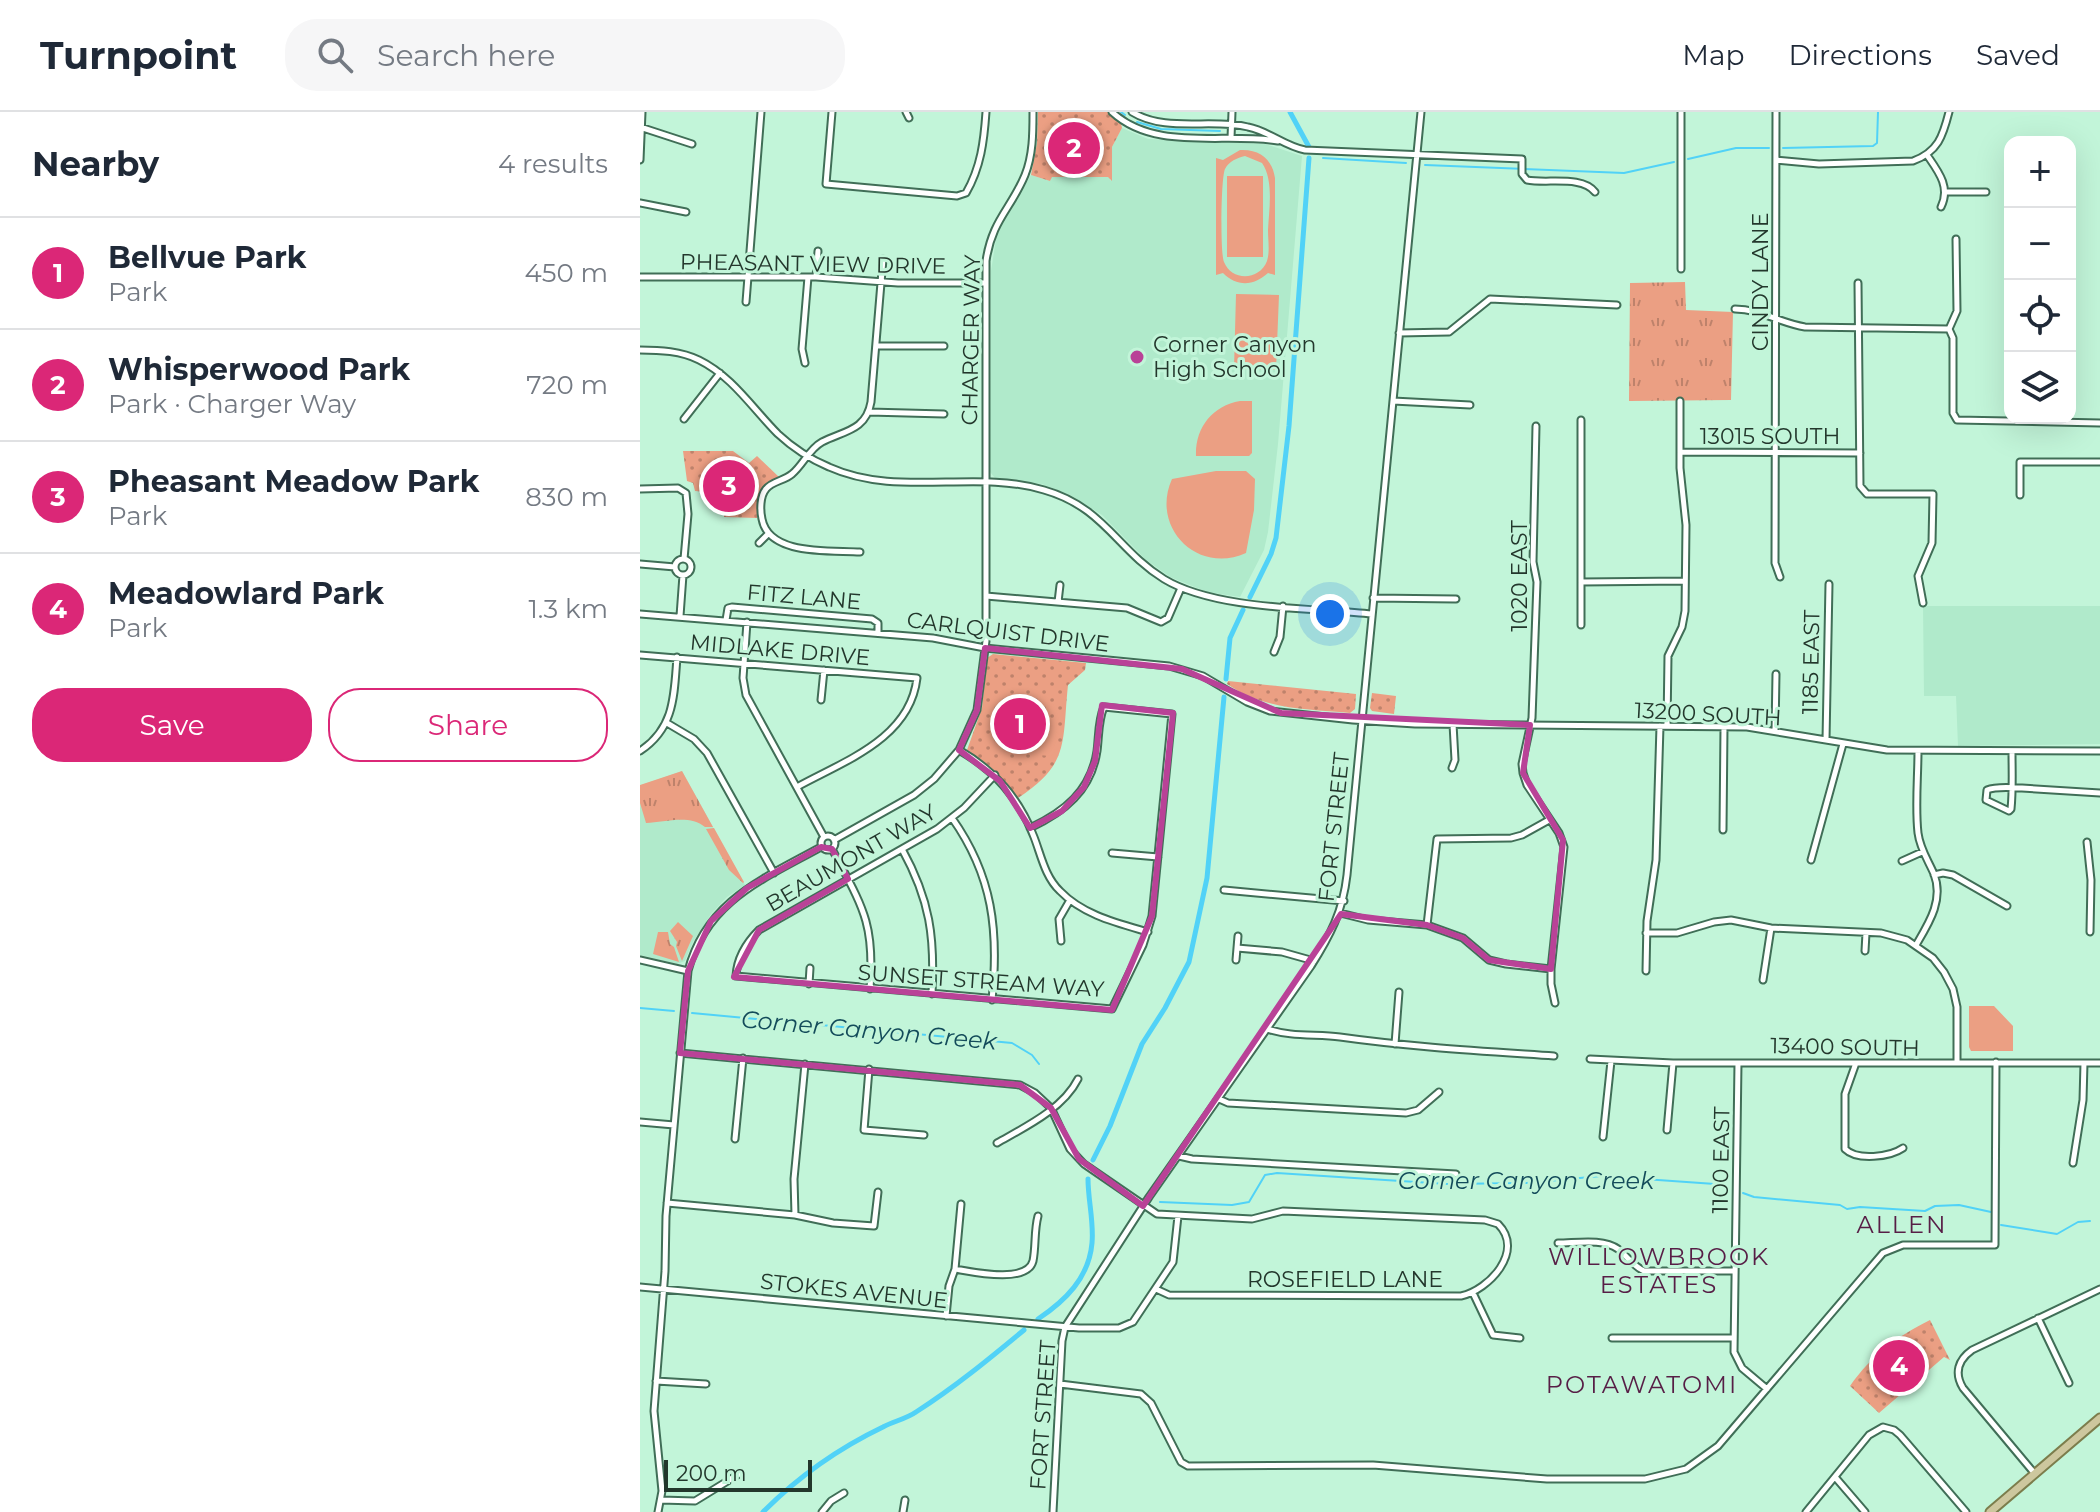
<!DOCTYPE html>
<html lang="en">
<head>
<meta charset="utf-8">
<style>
  :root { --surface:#fff; --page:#f6f6f7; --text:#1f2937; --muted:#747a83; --line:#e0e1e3; --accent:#db2777 }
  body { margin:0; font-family:Montserrat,sans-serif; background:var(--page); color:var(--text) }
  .controls { position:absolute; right:24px; top:24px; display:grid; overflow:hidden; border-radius:16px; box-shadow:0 8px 32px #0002 }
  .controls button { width:72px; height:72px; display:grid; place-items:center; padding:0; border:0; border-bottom:2px solid var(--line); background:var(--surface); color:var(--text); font:40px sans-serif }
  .scale { position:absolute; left:24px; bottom:20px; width:148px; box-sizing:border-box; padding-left:8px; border:4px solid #23372c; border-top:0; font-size:22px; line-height:28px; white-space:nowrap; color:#23372c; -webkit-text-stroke:6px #c2f5d9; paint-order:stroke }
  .you { position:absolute; left:690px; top:502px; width:28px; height:28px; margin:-20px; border:6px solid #fff; border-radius:50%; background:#1a73e8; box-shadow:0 0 0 12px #1a73e833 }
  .badge { display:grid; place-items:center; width:52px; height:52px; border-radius:50%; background:var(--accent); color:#fff; font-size:26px; font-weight:700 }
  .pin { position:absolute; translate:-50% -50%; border:4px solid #fff; box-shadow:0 2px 8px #0006 }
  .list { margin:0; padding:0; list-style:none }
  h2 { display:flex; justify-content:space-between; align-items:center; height:104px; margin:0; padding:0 32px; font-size:34px }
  h2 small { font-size:26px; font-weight:400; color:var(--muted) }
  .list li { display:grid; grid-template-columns:52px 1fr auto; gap:24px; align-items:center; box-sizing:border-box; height:112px; padding:0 32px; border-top:2px solid var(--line) }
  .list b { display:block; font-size:30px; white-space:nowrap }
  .list p { margin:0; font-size:26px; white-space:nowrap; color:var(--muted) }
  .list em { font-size:26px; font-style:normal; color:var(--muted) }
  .actions { display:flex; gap:16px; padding:24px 32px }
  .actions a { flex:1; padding:18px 0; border:2px solid var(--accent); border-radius:32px; text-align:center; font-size:28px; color:var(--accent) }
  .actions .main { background:var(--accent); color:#fff }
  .icon { flex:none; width:44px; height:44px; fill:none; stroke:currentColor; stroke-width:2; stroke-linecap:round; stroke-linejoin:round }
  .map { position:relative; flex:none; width:1460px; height:1400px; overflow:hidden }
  header { display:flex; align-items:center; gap:48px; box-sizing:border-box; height:112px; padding:0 40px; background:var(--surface); border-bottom:2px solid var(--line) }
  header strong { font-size:38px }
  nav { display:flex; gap:44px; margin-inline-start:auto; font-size:28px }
  .search { width:560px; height:72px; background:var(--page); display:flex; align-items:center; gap:20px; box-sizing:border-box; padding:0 28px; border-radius:32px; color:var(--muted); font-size:30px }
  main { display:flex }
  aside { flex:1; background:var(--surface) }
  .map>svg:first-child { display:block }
  .built { fill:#b0eacb }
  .grass { fill:url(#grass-tufts) }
  .park { fill:url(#park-dots) }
  .garden { fill:#eb9f83; fill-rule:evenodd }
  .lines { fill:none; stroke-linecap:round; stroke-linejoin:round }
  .stream { stroke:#51d2f7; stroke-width:2 }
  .canal { stroke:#51d2f7; stroke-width:5 }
  .minor-casing { stroke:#406e57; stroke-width:9 }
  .major-casing { stroke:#7c7d4c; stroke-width:11 }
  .minor { stroke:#fff; stroke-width:5 }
  .major { stroke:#cdc79e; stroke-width:7 }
  .marked { fill:none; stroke:#b94297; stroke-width:6; stroke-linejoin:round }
  .poi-dot { fill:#b94297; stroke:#c2f5d9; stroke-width:3 }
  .labels { text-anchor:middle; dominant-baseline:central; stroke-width:6; stroke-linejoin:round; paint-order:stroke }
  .street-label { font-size:22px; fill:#23372c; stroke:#c2f5d9 }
  .poi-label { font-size:22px; fill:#23372c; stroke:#c2f5d9; text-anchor:start }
  .water-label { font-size:24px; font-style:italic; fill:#134b5a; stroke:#c2f5d9 }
  .neighbourhood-label { font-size:24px; letter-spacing:2px; fill:#571e46; stroke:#c2f5d9 }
</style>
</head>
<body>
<header>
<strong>Turnpoint</strong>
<div class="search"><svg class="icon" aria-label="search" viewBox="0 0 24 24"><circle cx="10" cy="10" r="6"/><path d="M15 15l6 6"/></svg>Search here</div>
<nav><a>Map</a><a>Directions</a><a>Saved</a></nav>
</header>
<main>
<aside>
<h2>Nearby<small>4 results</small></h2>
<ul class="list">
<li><span class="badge">1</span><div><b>Bellvue Park</b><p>Park</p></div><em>450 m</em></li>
<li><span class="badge">2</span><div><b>Whisperwood Park</b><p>Park · Charger Way</p></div><em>720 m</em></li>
<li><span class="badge">3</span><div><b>Pheasant Meadow Park</b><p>Park</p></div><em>830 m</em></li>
<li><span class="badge">4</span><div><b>Meadowlard Park</b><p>Park</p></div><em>1.3 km</em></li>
</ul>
<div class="actions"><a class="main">Save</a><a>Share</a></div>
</aside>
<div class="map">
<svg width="1460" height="1400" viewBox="0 0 1460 1400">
  <defs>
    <pattern id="grass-tufts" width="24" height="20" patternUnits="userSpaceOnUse" patternTransform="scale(2)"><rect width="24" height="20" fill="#eb9f83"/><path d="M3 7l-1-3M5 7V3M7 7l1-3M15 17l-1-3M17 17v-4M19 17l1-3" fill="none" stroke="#be826b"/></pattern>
    <pattern id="park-dots" width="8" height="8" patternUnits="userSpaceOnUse" patternTransform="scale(2)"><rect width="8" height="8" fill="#eb9f83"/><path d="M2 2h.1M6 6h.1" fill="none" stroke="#be826b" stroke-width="1.8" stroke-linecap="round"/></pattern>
  </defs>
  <rect width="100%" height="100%" fill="#c2f5d9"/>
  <path class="built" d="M 482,16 L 508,27 L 625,32 L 662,44 L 638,332 L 628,420 L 624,438 L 600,485 L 567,480 L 530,465 L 505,447 L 462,403 L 430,383 L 402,372 L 355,366 L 350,360 L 351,159 L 356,127 L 362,111 L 391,63 L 410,69 L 411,65 L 469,65 L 471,69 L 472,35 Z
    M 1283,494 L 1460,494 L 1460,632 L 1318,634 L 1316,584 L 1284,584 Z
    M 42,659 L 105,773 L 87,785 L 71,802 L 53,830 L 45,849 L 37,852 L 0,843 L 0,674 Z"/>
  <path class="grass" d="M 1045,170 L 1046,198 L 1093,200 L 1091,288 L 989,289 L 990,171 Z
    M 42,659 L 73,715 L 65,715 C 50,702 25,710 6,711 L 0,691 L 0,673 Z
    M 74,716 L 104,770 L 103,771 L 89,758 L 66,717 Z
    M 38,810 L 53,824 L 42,849 L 36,834 L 37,830 L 30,819 Z
    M 28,820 L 30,832 L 34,835 L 39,850 L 13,842 L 18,820 Z"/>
  <path class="park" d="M 398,0 L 469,0 L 481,11 L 482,16 L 472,35 L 472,69 L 468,65 L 412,65 L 410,69 L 391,63 L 397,31 Z
    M 43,339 L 93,339 L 109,351 L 117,344 L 140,366 C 119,373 117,386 117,406 L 84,405 L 86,382 L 55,379 L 53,371 L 47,369 Z
    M 353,542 L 446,551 L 445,558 L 428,573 C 422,631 430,652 378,686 L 355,660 L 327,638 L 342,596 L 347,546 Z
    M 588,569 L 716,582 L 715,597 L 710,601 C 665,597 625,598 587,572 Z
    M 732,581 L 756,584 L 754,602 L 732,599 L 730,596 Z
    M 1290,1208 L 1310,1248 L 1304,1245 L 1239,1301 L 1210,1274 C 1232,1243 1256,1225 1290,1208 Z"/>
  <path class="garden" d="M 600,38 C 620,37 632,47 635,66 L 635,163 L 628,161 C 614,174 597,175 583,161 L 576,163 L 576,46 L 583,48 ZM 605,44 L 622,51 C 634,68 629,98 628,118 C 628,128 630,140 627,149 C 620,168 592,170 584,150 C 580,141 581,65 585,57 C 589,49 597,46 605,44 Z
    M 587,64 L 623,64 L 623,145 L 587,145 Z
    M 596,182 L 639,183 L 636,258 L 594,257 Z
    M 600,289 L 612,289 L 612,341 L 609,344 L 556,344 C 555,316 572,294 600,289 Z
    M 576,359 L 606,359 L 615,367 L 614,398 L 606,441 C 558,463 510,416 532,367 Z
    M 402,608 L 417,611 L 414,641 L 411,644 L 384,642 L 381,626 L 390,610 Z
    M 1329,894 L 1354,894 L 1373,914 L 1373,939 L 1331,939 L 1329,935 Z"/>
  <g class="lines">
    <path class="stream" d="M 481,0 L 485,3
      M 497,10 L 521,17 L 580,19
      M 1143,36 L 1233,34 L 1237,31 L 1238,0
      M 683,46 L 766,51
      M 1048,47 L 1096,36 L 1129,36
      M 785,53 L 984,61 L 1034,50
      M 0,896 L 34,899
      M 52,901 L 372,931 L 392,943 L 399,952
      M 1103,1081 L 1114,1085 L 1200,1093 L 1207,1097 L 1220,1095 L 1285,1099 L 1295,1094 L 1319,1093 L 1351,1100
      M 520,1090 L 592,1093 L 609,1090 L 625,1063 L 637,1061 L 807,1072 L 887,1071 L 961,1064 L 1075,1072
      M 1361,1113 L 1417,1122 L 1438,1110 L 1450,1109"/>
    <path class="canal" d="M 650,0 L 669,35
      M 610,485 L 631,442 L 636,426 L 649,314 L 669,46
      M 586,567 L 590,526 L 603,498
      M 453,1048 L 470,1014 L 502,932 L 525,896 L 549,850 L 567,766 L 584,585
      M 398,1207 C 425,1189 449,1166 452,1131 C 454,1110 448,1088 448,1067
      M 123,1400 C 159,1364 197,1337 243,1315 C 254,1309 266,1307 276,1300 C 315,1275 349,1247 384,1218"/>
    <g class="minor-casing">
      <path id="minor" d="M 192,0 L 186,72 L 317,84 L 326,81 C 341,55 344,29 346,0
        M 266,0 L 269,6
        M 472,0 C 515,40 584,20 638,29
        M 492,0 C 526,21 571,6 608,15 C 629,19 644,34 665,38 L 882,47 L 882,62 L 887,68 C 907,72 942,63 955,80
        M 1041,0 L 1041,157
        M 1136,0 L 1135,451 L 1140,465
        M 0,15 L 52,32
        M 591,26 L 592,0
        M 1287,43 C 1298,59 1311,75 1301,95
        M 0,48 L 2,0
        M 1136,48 L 1179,52 L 1273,49 C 1298,40 1303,24 1309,0
        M 1306,80 L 1346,80
        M 0,91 L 46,100
        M 0,165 L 176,165 L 258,171 L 346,171
        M 176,165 L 178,139
        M 1218,171 L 1220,374 L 1227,382 L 1293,382 L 1292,431 L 1278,464 L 1283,491
        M 106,190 L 121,0
        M 1095,197 C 1120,197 1140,211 1165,215 L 1309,217
        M 1309,217 L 1313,226 L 1313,301 L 1317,308 L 1460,311
        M 1309,217 L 1317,199 L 1316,127
        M 759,221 L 809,220 L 850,187 L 977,193
        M 236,234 L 304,234
        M 0,238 C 20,238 41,239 59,248 C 92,264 113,297 138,322 C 153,336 170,347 189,355 C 258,386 334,357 404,378 C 464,395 477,438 524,467 C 575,498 672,496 732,502
        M 165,251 L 162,237 L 168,165
        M 753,289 L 830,293
        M 229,300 L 304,302
        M 44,307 L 80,261
        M 896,314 L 893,450 L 897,470 L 892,606 L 882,652 L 883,661 L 887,673 L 919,721 L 924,735 L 911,857 L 911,872 L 915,891
        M 1040,340 L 1220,341
        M 0,377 L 38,376 L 46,381 L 48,402 L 44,447
        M 1380,383 L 1380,350 L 1460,350
        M 119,431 L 128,422
        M 220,440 C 190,438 129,444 122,407 C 120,398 120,384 126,377 C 132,369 144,369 152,362 C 163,353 169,337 182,330 C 203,319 226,319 231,290 L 243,147
        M35 455a8 8 0 1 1 16 0a8 8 0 1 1-16 0Z
        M 0,452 L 35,455
        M 941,470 L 1045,469
        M 346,484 L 487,496 L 521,510 L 528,506 L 541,476
        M 733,486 L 816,487
        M 418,490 L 420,473
        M 0,502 L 293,526 L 345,536 L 529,554 L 563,564 L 607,590 L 630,599 L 713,608 L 775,612 L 1107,615 L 1247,638 L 1460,639
        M 40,504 L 43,463
        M 86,508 L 88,496 L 92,495 L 232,507 L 238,511 L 238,521
        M 107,510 L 103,566 L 106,583 L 184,725
        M 941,513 L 941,308
        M 634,540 L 640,525 L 643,494
        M 0,543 L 277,566 C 270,627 204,649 157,675
        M 181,588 L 184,558
        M 27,611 L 54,627 L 67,641 L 134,761
        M 1027,614 L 1028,544 L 1042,515 L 1045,499 L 1046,413 L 1040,356 L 1040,289
        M 1135,619 L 1136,562
        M 1186,628 L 1189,472
        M 319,638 C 355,659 379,686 394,725 C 401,743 405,765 420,779 C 443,803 477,811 508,820
        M 0,639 C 35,616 34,583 37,545
        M 1372,639 C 1372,658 1373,678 1371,697 L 1369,699 L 1346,688 L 1347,678 C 1357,674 1371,676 1382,676 L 1460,681
        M 812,656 L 815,648 L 813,612
        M 355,663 L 324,696 L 297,717 L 119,818 C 106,831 97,845 96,864 L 472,897 L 503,833 L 512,804 L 532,602 L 464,595 C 458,608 459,624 457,639 C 451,679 424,700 390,716
        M 312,706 C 353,764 359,819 352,888
        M 1083,718 L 1084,615
        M181 731a7 7 0 1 1 14 0a7 7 0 1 1-14 0Z
        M 194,728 L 274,683 L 294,667 L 319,638 L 337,598 L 346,529 L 346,149 C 352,108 371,97 385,63 C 393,43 393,21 393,0
        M 1447,730 L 1451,768 L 1450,820
        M 192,737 C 222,794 235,810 230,877
        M 262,737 C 290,788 295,825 292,882
        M 472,741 L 518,745
        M 1171,748 L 1203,632
        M 1262,749 L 1282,740
        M 1294,763 L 1303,761 L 1313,763 L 1367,794
        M 584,778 L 704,789
        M 700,801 L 728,808 L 787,813 L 823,826 L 849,848 L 866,852 L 911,857
        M 787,813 L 797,727 L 871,726 L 882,723 L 909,708
        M 1006,821 L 1037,821 L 1074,810 L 1091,808 L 1131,816 L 1241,821 L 1267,828 L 1293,846 L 1304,860 L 1313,877 L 1317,895 L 1317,951
        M 421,829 L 419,807 L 430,788
        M 1276,833 C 1289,811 1304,788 1294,762 C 1288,748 1280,737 1278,721 C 1275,694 1278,666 1278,639
        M 597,836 L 642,840 L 674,849
        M 1225,839 L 1226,821
        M 0,848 L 48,859
        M 596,848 L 598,824
        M 1006,859 L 1007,809 L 1016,748 L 1020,614
        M 1123,868 L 1131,816
        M 169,872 L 170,856
        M 627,917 C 651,925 676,922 700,925 C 771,935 842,939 914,944
        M 755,932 L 759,880
        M 40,941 L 380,973 L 395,981 L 411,996 L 430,1037 L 444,1052 L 517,1102 L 612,1107 L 643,1099 L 845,1108 L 858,1112 C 885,1139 849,1178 821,1184 L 529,1183 L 516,1177
        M 950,947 L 1033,951 L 1460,951
        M 1098,951 L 1094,1240 L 1102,1256 L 1127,1277
        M 1216,951 L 1205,982 L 1205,1037 C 1217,1049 1250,1045 1263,1036
        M 229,957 L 224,1018 L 284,1023
        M 579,987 L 588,991 L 766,1001 L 778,998 L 799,980
        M 0,1010 L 34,1013
        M 1027,1018 L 1033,951
        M 963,1025 L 971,949
        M 95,1027 L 103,946
        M 357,1031 C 385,1015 423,997 438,967
        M 539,1044 L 552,1047 L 816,1062
        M 1433,1051 L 1443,988 L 1444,951
        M 27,1091 L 155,1103 L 193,1111 L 234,1114 L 238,1080
        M 155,1103 L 154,1067 L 165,952
        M 918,1131 C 936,1131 963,1126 978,1137 C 988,1145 993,1154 1004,1159 L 1095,1159
        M 315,1157 C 333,1160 387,1172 393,1149 C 396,1134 394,1119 398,1104
        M 0,1175 L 439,1216 L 479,1216 L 493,1210 L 533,1150 L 538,1104
        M 833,1181 L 853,1223 L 880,1226
        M 306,1204 L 309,1174 L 315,1157 L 321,1092
        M 1398,1206 L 1429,1271
        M 972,1226 L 1094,1226
        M 16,1269 L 66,1272
        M 420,1272 L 501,1282 L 511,1291 L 541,1350 L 548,1354 L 733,1353 L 907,1367 L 1005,1367 L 1046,1357 L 1078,1334 L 1243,1141 L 1263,1133 L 1355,1133 L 1356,950
        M 1395,1362 L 1323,1276 C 1314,1261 1318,1248 1332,1238 L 1460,1177
        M 1195,1365 L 1225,1400
        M 21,1388 L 55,1389 L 99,1362
        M 18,1400 L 22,1379 L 14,1299 L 25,1159 L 26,1104 L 48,859 C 66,789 123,767 181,735
        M 182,1400 L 191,1389 L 204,1381
        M 263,1400 L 265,1388
        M 413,1400 L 422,1229 L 425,1215 L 509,1085 L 671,854 C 690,824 703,799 707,763 L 781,0
        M 1166,1400 L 1229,1323 L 1243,1315 L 1254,1318 L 1260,1323 L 1326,1400"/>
    </g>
    <g class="major-casing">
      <path id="major" d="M 1350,1400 L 1460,1306"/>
    </g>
    <use href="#minor" class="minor"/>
    <use href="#major" class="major"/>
  </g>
  <path class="marked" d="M 345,536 L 542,557 L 641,601 L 890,613 L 883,661 L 923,728 L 911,857 L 849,848 L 823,826 L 787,813 L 701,802 L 503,1094 L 439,1047 L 411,996 L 380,973 L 40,941 L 48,859 L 71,809 L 107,776 L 181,735 L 192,737 L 208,767 L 119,818 L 94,865 L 472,898 L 512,804 L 533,601 L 462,593 L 455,649 L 444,675 L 422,699 L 390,716 L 360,669 L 319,638 L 337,598 Z"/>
  <circle class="poi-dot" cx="497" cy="245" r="8"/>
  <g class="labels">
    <g class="street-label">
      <text transform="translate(173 152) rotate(1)">PHEASANT VIEW DRIVE</text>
      <text transform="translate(1120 170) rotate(-90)">CINDY LANE</text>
      <text transform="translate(331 228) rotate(-89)">CHARGER WAY</text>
      <text x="1130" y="324">13015 SOUTH</text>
      <text transform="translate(879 464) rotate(-90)">1020 EAST</text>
      <text transform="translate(164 485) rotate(5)">FITZ LANE</text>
      <text transform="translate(368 520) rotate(7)">CARLQUIST DRIVE</text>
      <text transform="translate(140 538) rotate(5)">MIDLAKE DRIVE</text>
      <text transform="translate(1171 550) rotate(-89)">1185 EAST</text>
      <text transform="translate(1068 602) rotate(3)">13200 SOUTH</text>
      <text transform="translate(694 715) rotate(-84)">FORT STREET</text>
      <text transform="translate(211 746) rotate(-30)">BEAUMONT WAY</text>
      <text transform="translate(341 869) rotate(4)">SUNSET STREAM WAY</text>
      <text transform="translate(1205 935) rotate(1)">13400 SOUTH</text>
      <text transform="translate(1081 1048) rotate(-89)">1100 EAST</text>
      <text x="705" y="1167">ROSEFIELD LANE</text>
      <text transform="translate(214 1179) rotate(6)">STOKES AVENUE</text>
      <text transform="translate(403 1303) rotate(-86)">FORT STREET</text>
    </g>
    <g class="poi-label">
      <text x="513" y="232">Corner Canyon<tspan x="513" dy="25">High School</tspan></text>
    </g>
    <g class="water-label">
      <text transform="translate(229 918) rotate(5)">Corner Canyon Creek</text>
      <text x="886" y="1068">Corner Canyon Creek</text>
    </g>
    <g class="neighbourhood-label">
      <text x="1262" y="1112">ALLEN</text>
      <text x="1019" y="1144">WILLOWBROOK<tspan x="1019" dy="28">ESTATES</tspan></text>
      <text x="1002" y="1272">POTAWATOMI</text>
    </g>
  </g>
</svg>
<div class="controls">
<button>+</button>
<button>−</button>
<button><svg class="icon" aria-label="locate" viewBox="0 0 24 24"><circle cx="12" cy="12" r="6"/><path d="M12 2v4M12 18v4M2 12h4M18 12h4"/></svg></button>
<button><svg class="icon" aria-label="layers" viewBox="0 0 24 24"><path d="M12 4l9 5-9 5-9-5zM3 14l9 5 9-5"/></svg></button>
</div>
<div class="scale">200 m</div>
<div class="you"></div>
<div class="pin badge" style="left:380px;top:612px">1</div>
<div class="pin badge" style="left:434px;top:36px">2</div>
<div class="pin badge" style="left:89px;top:374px">3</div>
<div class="pin badge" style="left:1259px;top:1254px">4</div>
</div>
</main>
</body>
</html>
